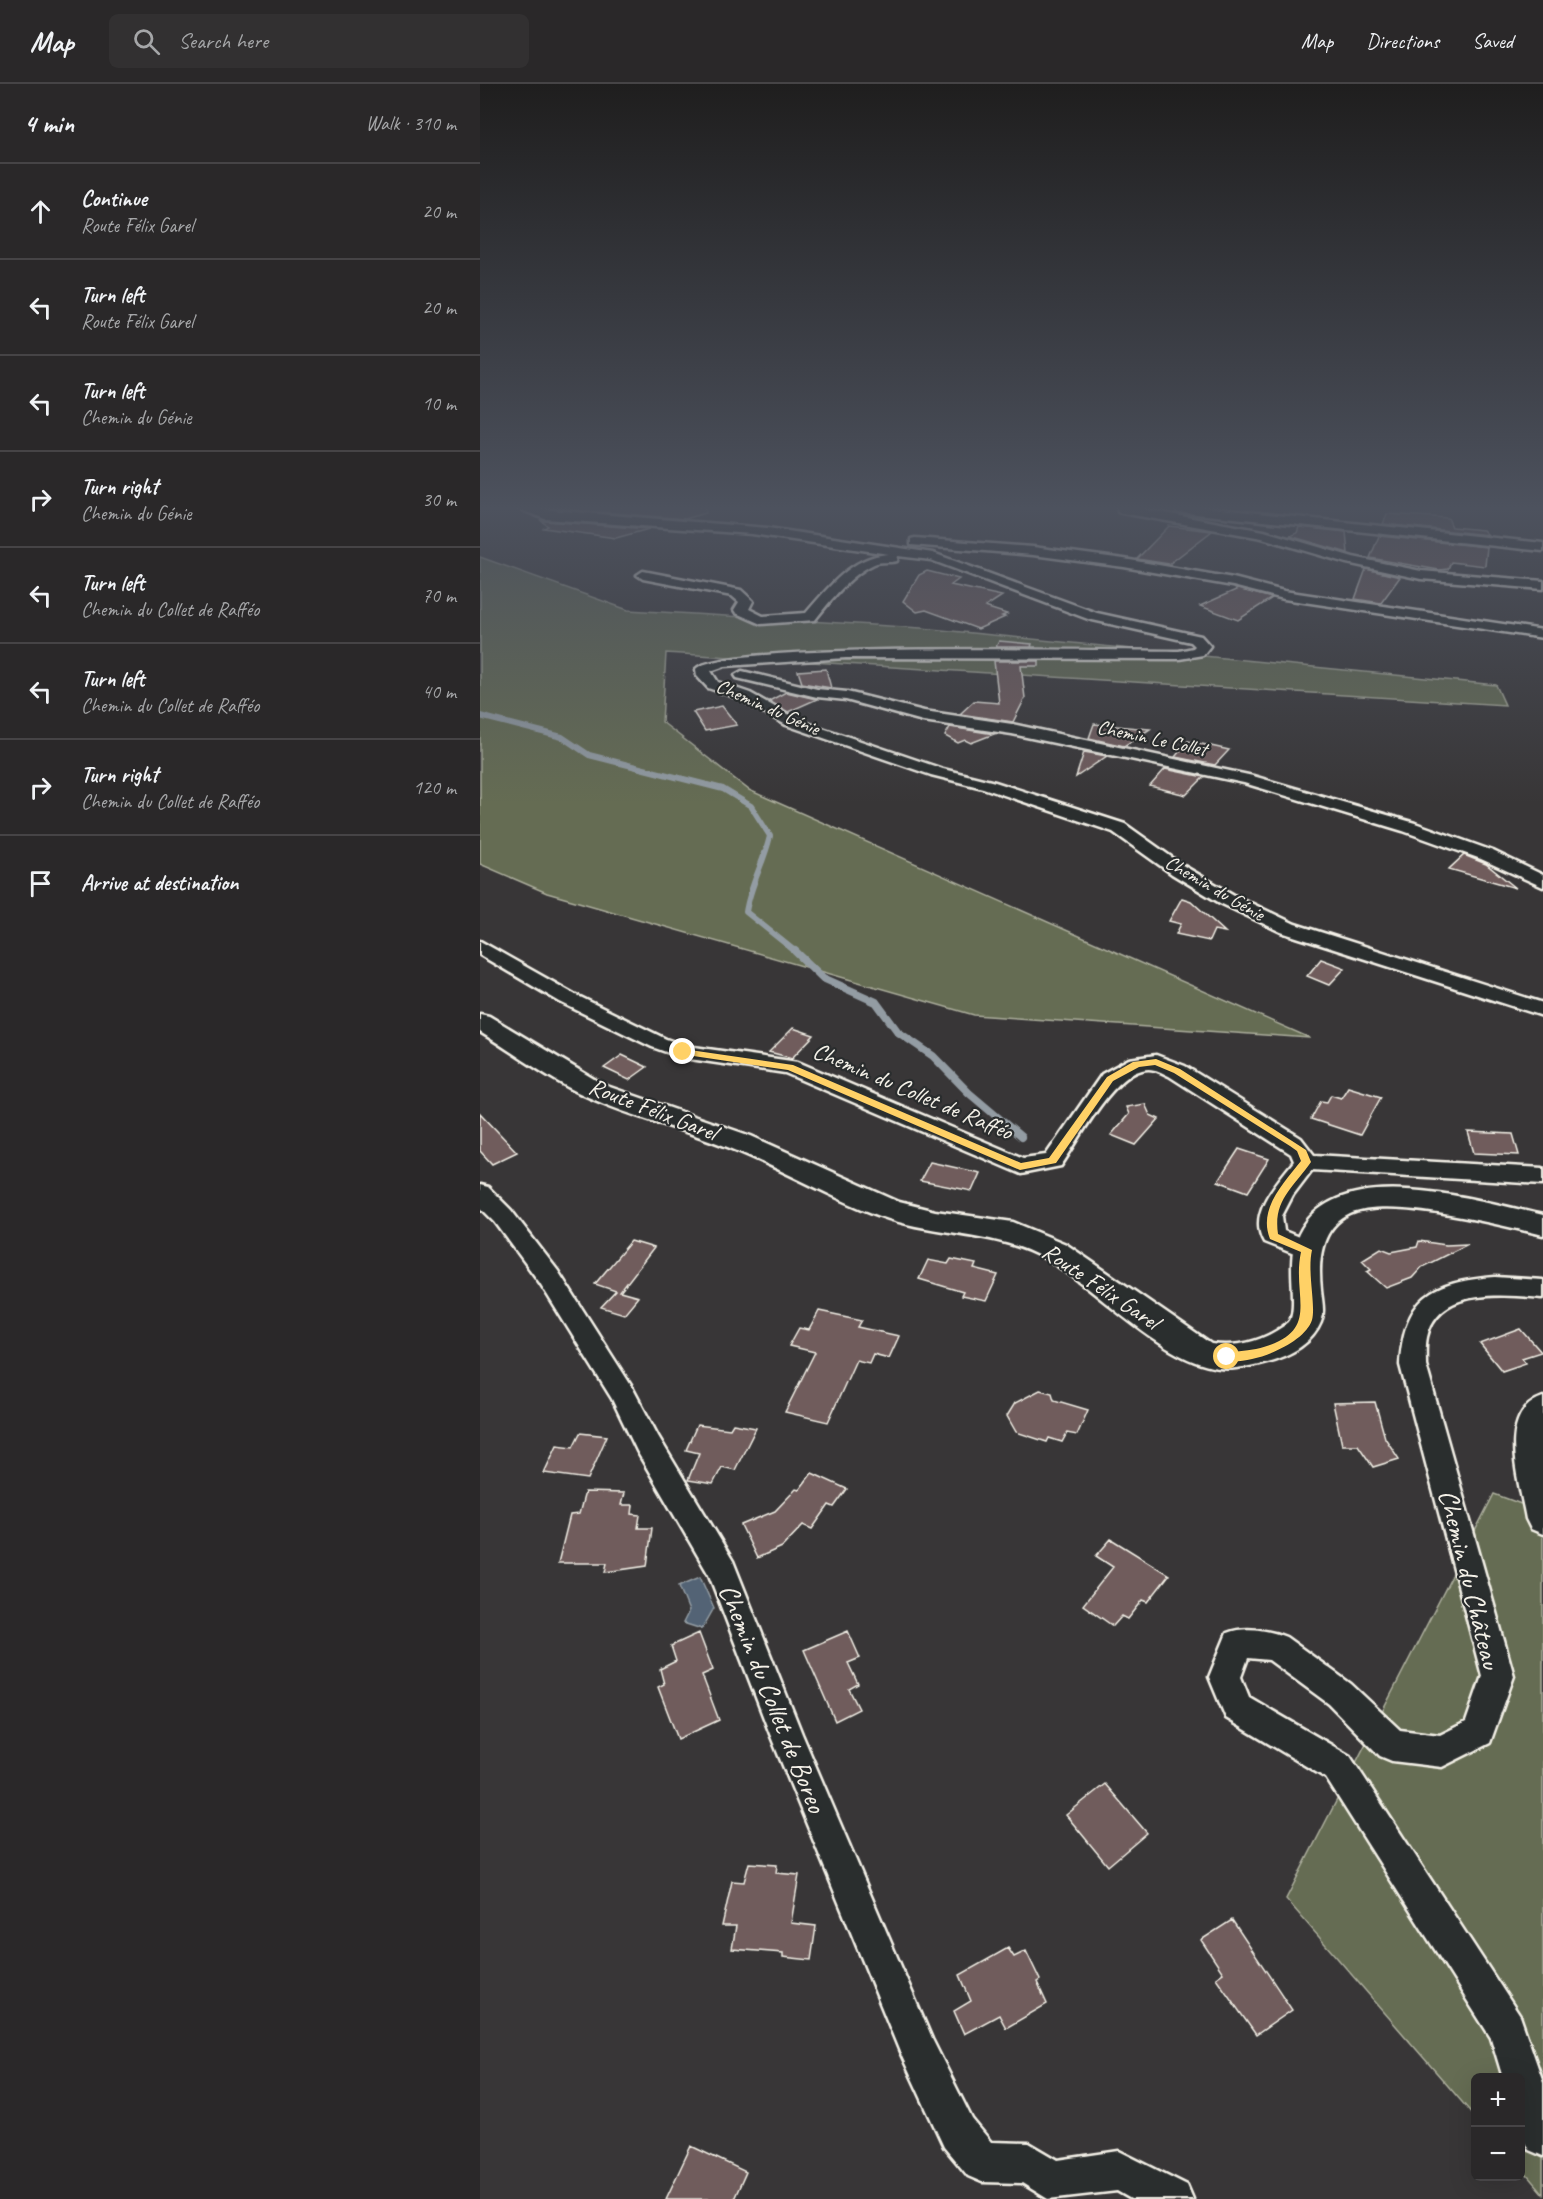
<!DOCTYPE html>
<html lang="en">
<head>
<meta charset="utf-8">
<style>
  :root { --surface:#2a2829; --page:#323031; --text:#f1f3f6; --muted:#a5a6a8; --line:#464446 }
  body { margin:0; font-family:Caveat,sans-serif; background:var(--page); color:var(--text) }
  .controls { position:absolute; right:18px; bottom:18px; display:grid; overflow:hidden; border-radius:9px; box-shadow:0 6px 24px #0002 }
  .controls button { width:54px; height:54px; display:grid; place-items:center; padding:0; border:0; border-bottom:2px solid var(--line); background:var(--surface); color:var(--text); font:30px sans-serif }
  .stop { position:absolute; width:18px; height:18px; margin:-14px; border:4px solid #ffd166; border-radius:50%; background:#fff }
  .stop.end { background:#ffd166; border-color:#fff; box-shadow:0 2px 6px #0008 }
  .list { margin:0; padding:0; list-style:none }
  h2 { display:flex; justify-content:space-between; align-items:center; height:78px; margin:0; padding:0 24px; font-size:26px }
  h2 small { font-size:20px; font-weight:400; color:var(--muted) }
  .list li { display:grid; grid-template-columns:39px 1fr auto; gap:18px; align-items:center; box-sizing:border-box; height:96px; padding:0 24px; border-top:2px solid var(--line) }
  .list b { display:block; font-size:22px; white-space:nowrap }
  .list p { margin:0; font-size:20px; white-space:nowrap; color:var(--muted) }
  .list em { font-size:20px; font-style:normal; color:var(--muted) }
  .icon { flex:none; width:33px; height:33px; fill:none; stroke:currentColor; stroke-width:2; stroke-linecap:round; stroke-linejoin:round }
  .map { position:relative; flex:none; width:1063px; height:2115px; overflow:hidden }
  header { display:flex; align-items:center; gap:36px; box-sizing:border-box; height:84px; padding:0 30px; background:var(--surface); border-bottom:2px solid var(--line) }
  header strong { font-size:28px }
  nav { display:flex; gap:33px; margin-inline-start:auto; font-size:21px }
  .search { width:420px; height:54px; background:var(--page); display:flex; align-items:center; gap:15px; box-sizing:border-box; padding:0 21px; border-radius:9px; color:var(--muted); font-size:22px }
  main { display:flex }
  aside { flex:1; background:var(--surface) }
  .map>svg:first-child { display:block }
  .green { fill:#656c52; stroke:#acae9d; stroke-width:1.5 }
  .water { fill:#526475; stroke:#939ca3; stroke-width:1.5 }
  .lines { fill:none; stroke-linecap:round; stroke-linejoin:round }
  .stream-far1 { stroke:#939ca3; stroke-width:6 }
  .stream { stroke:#939ca3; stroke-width:8 }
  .building { fill:#6f5c5b; stroke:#f4f1e8; stroke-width:1.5 }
  .minor-casing { stroke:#f4f1e8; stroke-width:5 }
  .tertiary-casing { stroke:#f4f1e8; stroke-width:5 }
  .minor { fill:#2a2d2e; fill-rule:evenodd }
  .tertiary { fill:#2a2d2e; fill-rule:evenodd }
  .route { fill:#ffd166 }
  .labels { text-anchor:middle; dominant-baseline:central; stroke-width:4.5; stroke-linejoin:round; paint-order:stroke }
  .far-street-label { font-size:20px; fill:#f4f1e8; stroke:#2a2d2e }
  .street-label { font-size:24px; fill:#f4f1e8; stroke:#2a2d2e }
  .near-street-label { font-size:28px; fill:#f4f1e8; stroke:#2a2d2e }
</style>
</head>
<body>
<header>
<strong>Map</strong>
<div class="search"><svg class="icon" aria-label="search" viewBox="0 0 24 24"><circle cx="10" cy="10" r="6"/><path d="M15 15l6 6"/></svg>Search here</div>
<nav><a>Map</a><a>Directions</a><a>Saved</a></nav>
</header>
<main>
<aside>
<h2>4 min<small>Walk · 310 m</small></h2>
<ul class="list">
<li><svg class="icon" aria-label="ahead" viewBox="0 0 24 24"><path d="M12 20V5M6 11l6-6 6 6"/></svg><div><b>Continue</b><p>Route Félix Garel</p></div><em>20 m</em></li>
<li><svg class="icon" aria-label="left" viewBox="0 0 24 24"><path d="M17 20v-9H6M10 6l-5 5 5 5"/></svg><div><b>Turn left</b><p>Route Félix Garel</p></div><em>20 m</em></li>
<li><svg class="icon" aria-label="left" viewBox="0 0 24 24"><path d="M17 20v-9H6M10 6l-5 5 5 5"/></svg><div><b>Turn left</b><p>Chemin du Génie</p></div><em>10 m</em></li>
<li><svg class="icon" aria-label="right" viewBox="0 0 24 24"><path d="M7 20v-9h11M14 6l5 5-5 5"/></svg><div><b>Turn right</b><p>Chemin du Génie</p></div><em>30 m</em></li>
<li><svg class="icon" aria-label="left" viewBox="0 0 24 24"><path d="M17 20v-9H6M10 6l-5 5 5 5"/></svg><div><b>Turn left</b><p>Chemin du Collet de Rafféo</p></div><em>70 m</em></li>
<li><svg class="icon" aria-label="left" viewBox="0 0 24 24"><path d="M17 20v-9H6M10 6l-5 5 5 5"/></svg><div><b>Turn left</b><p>Chemin du Collet de Rafféo</p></div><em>40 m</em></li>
<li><svg class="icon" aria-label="right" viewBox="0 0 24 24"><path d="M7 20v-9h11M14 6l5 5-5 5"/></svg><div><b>Turn right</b><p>Chemin du Collet de Rafféo</p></div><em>120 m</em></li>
<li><svg class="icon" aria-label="arrive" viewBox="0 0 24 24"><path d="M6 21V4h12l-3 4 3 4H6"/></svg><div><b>Arrive at destination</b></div></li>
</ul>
</aside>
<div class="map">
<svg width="1063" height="2115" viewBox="0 0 1063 2115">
  <rect width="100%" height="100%" fill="#383637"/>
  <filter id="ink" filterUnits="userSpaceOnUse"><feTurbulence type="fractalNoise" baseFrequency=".0167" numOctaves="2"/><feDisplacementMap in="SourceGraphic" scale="12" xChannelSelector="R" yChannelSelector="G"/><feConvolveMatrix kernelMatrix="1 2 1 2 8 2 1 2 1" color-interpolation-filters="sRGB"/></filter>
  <g filter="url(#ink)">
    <path class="green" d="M 0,473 L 148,526 L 441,544 L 1016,601 L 1025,621 L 186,569 L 182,638 L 269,706 L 830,954 L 494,931 L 67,809 L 0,780 Z
      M 1014,1410 L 1063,1428 L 1063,2110 L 1041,2084 L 1040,1994 L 996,1994 L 995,2033 L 806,1815 Z"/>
    <path class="water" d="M 220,1493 L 234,1524 L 222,1545 L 203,1539 L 209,1527 L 199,1502 Z"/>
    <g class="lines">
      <path class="stream-far1" d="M 0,632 L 82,653 L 109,671 L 243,705 L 271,722 L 290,752 C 284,779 270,801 266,828 L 316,868"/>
      <path class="stream" d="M 315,867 L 343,894 L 396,918 L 418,948 L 453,972 L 489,1009 L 541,1053"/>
    </g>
    <path class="building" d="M 61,423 L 225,423 L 226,429 L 205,435 Z
      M 907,430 L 968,434 L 972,443 L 1003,446 L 1008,451 L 903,440 Z
      M 60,436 L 65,437 L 169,445 L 136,454 L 64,444 L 68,442 Z
      M 689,442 L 732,447 L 689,480 L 657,475 Z
      M 819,443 L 866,448 L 868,469 L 810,452 L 817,449 Z
      M 899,452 L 1007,463 L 1005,482 L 971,478 L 968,485 L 959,486 L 890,474 Z
      M 886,485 L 920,493 L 901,519 L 875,515 Z
      M 447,487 L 479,495 L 471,501 L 522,512 L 505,523 L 527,530 L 522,532 L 525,533 L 498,545 L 446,526 L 437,528 L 423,517 L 439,491 Z
      M 758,505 L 792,514 L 758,536 L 720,522 Z
      M 519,557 L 552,560 L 551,563 L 556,563 L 516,563 Z
      M 514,577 L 559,577 L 559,582 L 541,582 L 545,614 L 533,638 L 480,630 L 494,617 L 519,619 Z
      M 346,585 L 351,604 L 322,599 L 318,587 Z
      M 306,608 L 336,615 L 337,615 L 308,628 L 289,617 Z
      M 242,622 L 257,641 L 225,647 L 213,628 Z
      M 614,640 L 670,645 L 644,662 L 609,654 Z
      M 470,643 L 514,650 L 491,659 L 485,656 L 478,659 L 465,652 Z
      M 708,657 L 749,666 L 735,681 L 695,673 Z
      M 604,668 L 627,672 L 596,693 Z
      M 685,685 L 724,693 L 706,711 L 670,702 Z
      M 984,771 L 1006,780 L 1036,804 L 969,785 Z
      M 702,814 L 711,817 L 745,848 L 734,846 L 729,857 L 696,850 L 701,840 L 689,837 Z
      M 841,875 L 865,884 L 849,901 L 827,892 Z
      M 313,944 L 334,951 L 312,974 L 289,968 Z
      M 142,971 L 167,983 L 149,996 L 124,984 Z
      M 868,1003 L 901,1013 L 880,1051 L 831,1035 L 841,1017 L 847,1018 L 851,1011 L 861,1014 Z
      M 665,1020 L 670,1031 L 679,1035 L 656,1061 L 631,1051 L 649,1030 L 646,1023 Z
      M 0,1029 L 37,1068 L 12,1080 L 0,1067 Z
      M 988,1048 L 1033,1050 L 1039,1071 L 994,1069 Z
      M 759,1065 L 789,1075 L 768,1108 L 738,1097 Z
      M 450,1078 L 500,1089 L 492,1107 L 440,1097 Z
      M 151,1157 L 174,1164 L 140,1208 L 158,1213 L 144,1230 L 121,1223 L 136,1207 L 115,1200 Z
      M 939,1157 L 966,1161 L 988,1160 L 942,1183 L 932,1194 L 906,1204 L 887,1187 L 891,1185 L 882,1176 L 901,1164 L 911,1168 L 937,1163 Z
      M 471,1175 L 496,1180 L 494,1185 L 518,1191 L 506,1217 L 481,1212 L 483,1208 L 439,1195 L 448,1176 L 468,1180 Z
      M 339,1227 L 382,1236 L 378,1243 L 419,1252 L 409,1274 L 393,1270 L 389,1279 L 376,1276 L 348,1338 L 305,1328 L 335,1268 L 309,1262 L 319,1244 L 329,1246 Z
      M 1041,1245 L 1061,1268 L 1042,1274 L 1046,1279 L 1022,1287 L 1000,1260 Z
      M 560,1306 L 572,1309 L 574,1316 L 608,1326 L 597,1351 L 587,1349 L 582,1358 L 569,1354 L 567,1358 L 536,1348 L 527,1332 L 535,1319 Z
      M 895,1318 L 905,1354 L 919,1375 L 893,1383 L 878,1361 L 862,1361 L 853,1319 Z
      M 253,1340 L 276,1344 L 255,1386 L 242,1383 L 233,1400 L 208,1396 L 219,1369 L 206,1366 L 217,1341 L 250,1345 Z
      M 100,1349 L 127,1352 L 108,1395 L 64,1389 L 77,1361 L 93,1363 Z
      M 332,1389 L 367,1405 L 354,1423 L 349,1421 L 332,1445 L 323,1441 L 302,1463 L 277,1474 L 261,1441 L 295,1427 L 316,1405 L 319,1406 Z
      M 105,1408 L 144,1409 L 141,1421 L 153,1421 L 152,1430 L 160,1431 L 158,1444 L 172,1444 L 167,1482 L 125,1488 L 127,1479 L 78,1479 L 90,1431 L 99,1430 Z
      M 631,1455 L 689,1491 L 668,1518 L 663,1516 L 648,1535 L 642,1532 L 633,1542 L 603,1521 L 633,1483 L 616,1472 Z
      M 368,1547 L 380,1574 L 368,1579 L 378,1600 L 369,1605 L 379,1625 L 355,1637 L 324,1566 Z
      M 219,1549 L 233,1586 L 222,1591 L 239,1636 L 198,1655 L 178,1603 L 184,1600 L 180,1585 L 196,1577 L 191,1562 Z
      M 625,1700 L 667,1749 L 628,1782 L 586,1731 Z
      M 269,1779 L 297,1781 L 296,1789 L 319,1791 L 311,1839 L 336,1842 L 331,1876 L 303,1873 L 303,1869 L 252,1865 L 256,1842 L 242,1842 L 252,1797 L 264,1798 Z
      M 752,1836 L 812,1926 L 776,1951 L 736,1894 L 743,1889 L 721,1856 Z
      M 528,1864 L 534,1873 L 546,1867 L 560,1896 L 557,1898 L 567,1920 L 526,1944 L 519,1931 L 484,1950 L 474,1927 L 491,1917 L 480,1891 Z
      M 211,2062 L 266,2088 L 254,2115 L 186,2115 Z"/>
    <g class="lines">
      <g class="minor-casing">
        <path id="minor" d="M 34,423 L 288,444 L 453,469 L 617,529 L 721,552 L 730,562 L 723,571 L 699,575 L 366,574 L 245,582 L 231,587 L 238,598 L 270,609 L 316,635 L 463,685 L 515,698 L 645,740 L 704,782 L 754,811 L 815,840 L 1063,919 L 1063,932 L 801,848 L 740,819 L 692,790 L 633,748 L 503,704 L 451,691 L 306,641 L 260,615 L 228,604 L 217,592 L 216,585 C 240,557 637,567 699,567 L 713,564 L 715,562 L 711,558 L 608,535 L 451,476 L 418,472 L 417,477 C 410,479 401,477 394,480 C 370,491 351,516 335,536 L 281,540 L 256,529 L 254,526 L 259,518 L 252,512 L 163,495 L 157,491 L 163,487 L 261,506 L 273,517 L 269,525 L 283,532 L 326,529 C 349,503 372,472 409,470 L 272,450 L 65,435 Z
          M 637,423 L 651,423 L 784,447 L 873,473 L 941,487 L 1063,497 L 1063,505 L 941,495 L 867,479 L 782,454 L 642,429 L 638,428 Z
          M 693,423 L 722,423 L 1063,459 L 1063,467 L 698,428 Z
          M 435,454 L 553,463 L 644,475 L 753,494 L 804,507 L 1063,546 L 1063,554 L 804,515 L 753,502 L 644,483 L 553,471 L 431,461 L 431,455 Z
          M 262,587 L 337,605 L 367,608 L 444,627 L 532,640 L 773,692 L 935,739 L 1013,767 L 1063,791 L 1063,803 L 1001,775 L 923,747 L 764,699 L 532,650 L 443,637 L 366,616 L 337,613 L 257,594 L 255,591 Z
          M 0,857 L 94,910 L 186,955 L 207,962 L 318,978 L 543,1074 L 566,1071 L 622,990 L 649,975 L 676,971 L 705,982 L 821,1054 L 834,1071 L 1063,1084 L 1063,1100 L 832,1086 L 813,1111 L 802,1132 L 804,1147 L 836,1160 L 839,1166 L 836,1172 L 827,1175 L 784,1158 C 767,1129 797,1099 814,1077 L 811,1070 L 689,992 C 680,988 673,983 662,986 C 630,994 600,1055 581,1082 L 541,1090 L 305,989 L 203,974 L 172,963 L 80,918 L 0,871 Z
          M 0,1101 L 8,1103 L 31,1126 L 78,1187 L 152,1303 L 178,1352 L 253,1477 L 322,1650 L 452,1955 L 492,2035 L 511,2058 L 549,2059 L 578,2076 L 639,2067 L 707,2101 L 713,2115 L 651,2115 L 637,2107 L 568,2115 L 542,2099 L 502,2098 L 488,2092 L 464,2063 L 420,1968 L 290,1650 L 229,1491 L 157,1367 L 132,1315 L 60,1199 L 15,1138 L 0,1123 Z
          M 1015,1193 L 1063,1196 L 1063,1214 C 1024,1211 958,1202 947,1253 C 945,1262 946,1272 946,1281 L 1034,1592 L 1010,1659 L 962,1683 L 912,1677 L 900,1672 L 849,1620 L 789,1576 L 768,1574 L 761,1593 L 769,1613 L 870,1672 L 1040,1932 L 1063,1998 L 1063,2072 L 1049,2066 L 1040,2049 L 1040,1994 L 1023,1994 L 1011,1954 L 846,1694 L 746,1634 L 729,1593 L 747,1549 C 765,1542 788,1546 806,1553 L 871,1600 L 920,1646 L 960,1651 L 986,1638 L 1002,1592 L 920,1281 C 924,1214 951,1198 1015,1193 Z"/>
      </g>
      <g class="tertiary-casing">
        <path id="tertiary" d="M 0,930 L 9,932 L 124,1001 L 271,1052 L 419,1118 L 455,1127 L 533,1138 L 586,1160 L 731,1260 C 760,1264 787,1256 809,1238 C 819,1221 806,1182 816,1157 C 848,1070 996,1116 1063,1131 L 1063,1151 C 1020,1141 909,1112 870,1130 C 840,1144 838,1177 841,1206 C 842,1217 845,1228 841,1238 C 828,1270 787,1280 756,1284 C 692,1292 620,1204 564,1174 C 513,1146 453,1152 400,1132 C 349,1113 301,1084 250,1064 C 204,1045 154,1034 108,1013 C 73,998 33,968 0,948 Z
          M 1063,1313 L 1063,1450 L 1051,1445 L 1046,1435 C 1040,1399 1015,1329 1063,1313 Z"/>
      </g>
      <use href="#minor" class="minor"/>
      <use href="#tertiary" class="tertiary"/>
    </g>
  </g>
  <linearGradient id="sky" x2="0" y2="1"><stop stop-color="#1f1e1e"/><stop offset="0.59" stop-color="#4d525e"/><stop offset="1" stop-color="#4d525e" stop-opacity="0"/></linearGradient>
  <rect width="1063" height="719" fill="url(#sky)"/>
  <path class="route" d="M 203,965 L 313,981 L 541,1079 L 569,1074 L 627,993 L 653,978 L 676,975 L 700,985 L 826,1066 L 831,1078 C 813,1104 793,1116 798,1150 L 832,1166 C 827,1188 836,1221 832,1236 C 824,1261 767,1283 743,1276 L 743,1270 C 754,1267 765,1267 776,1265 C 844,1249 811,1214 821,1168 L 790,1155 C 778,1125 803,1100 821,1077 L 817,1067 L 810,1062 L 694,989 L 675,981 L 659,983 L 633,997 L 576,1079 L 540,1086 L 308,986 L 200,970 L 199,968 Z"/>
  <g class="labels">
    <g class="far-street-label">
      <text transform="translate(288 623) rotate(24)">Chemin du Génie</text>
      <text transform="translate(672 654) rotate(12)">Chemin Le Collet</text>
      <text transform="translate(735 804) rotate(30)">Chemin du Génie</text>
    </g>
    <g class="street-label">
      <text transform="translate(433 1007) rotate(23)">Chemin du Collet de Rafféo</text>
      <text transform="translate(173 1025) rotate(21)">Route Félix Garel</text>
      <text transform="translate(621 1202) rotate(34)">Route Félix Garel</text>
    </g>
    <g class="near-street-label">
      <text transform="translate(990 1495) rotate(76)">Chemin du Château</text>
      <text transform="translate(293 1614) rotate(68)">Chemin du Collet de Boreo</text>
    </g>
  </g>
</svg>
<div class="controls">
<button>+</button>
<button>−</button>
</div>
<div class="stop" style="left:747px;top:1273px"></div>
<div class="stop end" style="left:203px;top:968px"></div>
</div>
</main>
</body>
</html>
